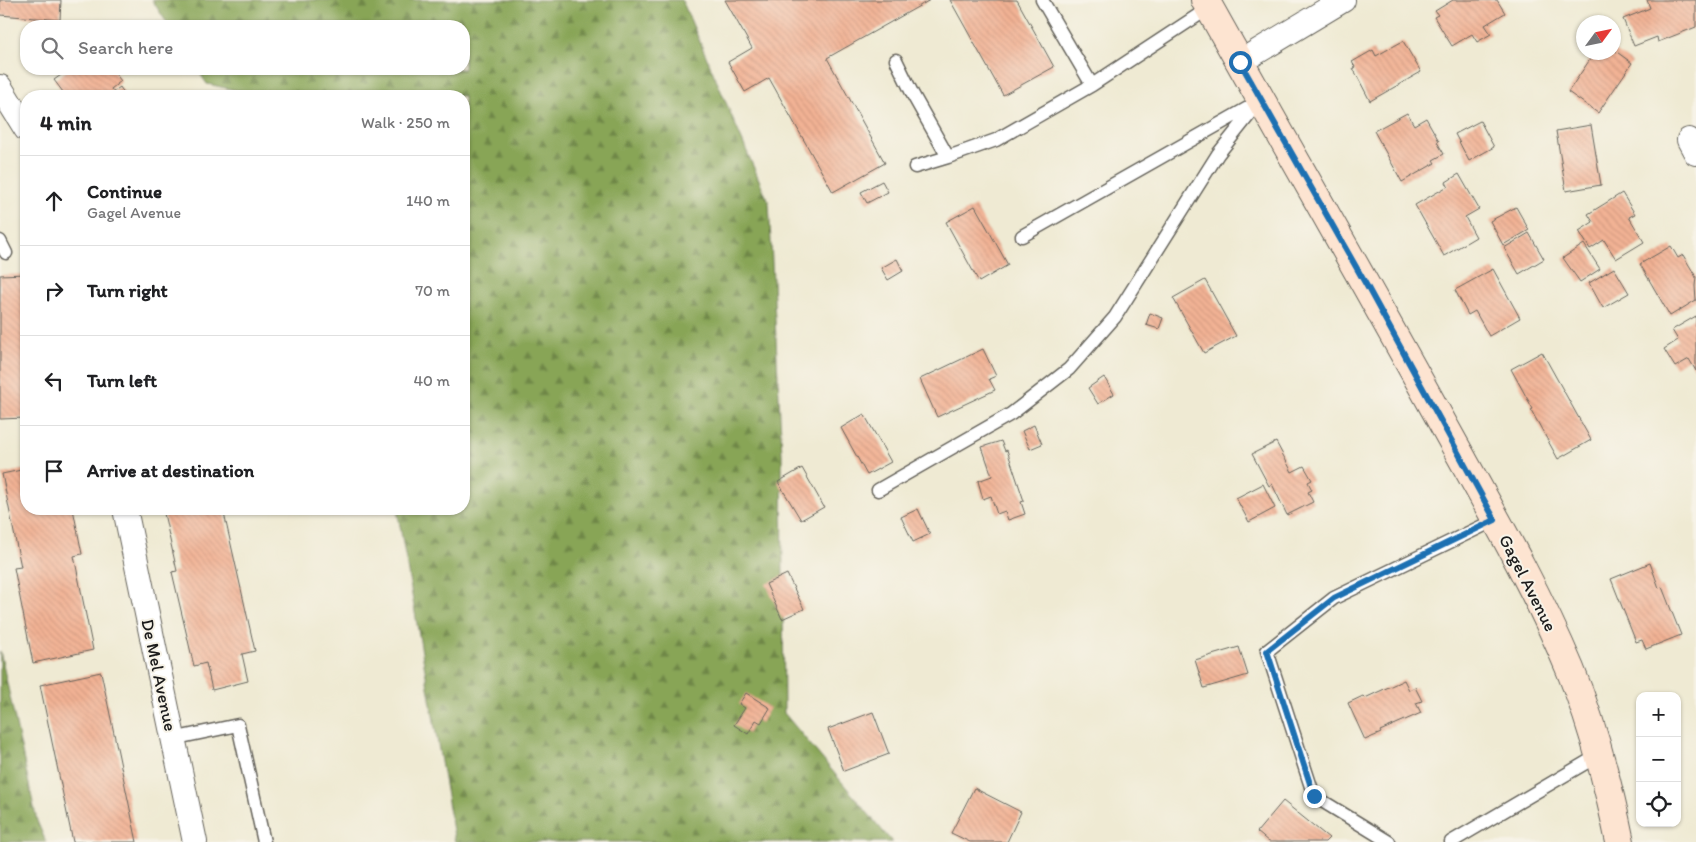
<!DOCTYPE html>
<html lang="en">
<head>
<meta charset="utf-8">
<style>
  :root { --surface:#fff; --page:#f6f6f6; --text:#202124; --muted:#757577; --line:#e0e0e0 }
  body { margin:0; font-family:Itim,sans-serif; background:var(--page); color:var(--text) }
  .controls { position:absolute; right:15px; bottom:15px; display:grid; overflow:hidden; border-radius:10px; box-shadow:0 1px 4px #0004 }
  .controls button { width:45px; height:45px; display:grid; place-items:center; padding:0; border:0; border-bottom:1px solid var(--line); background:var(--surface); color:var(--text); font:25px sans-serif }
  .compass { position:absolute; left:1576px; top:15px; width:45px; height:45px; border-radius:50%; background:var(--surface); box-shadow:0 1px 4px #0004; rotate:57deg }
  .stop { position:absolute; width:15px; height:15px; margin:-11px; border:4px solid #1f6fb2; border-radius:50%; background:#fff }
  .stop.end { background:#1f6fb2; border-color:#fff; box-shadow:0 1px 5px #0008 }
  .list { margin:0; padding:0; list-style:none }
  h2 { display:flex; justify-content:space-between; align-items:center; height:65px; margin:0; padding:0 20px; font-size:21px }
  h2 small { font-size:16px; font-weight:400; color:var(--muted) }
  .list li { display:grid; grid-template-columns:32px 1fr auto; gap:15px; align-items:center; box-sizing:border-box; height:90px; padding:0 20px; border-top:1px solid var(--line) }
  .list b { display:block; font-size:19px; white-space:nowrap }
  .list p { margin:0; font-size:16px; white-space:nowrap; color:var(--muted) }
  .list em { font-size:16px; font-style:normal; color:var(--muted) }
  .icon { flex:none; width:28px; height:28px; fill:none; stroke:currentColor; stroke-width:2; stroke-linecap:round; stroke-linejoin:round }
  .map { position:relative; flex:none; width:1696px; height:842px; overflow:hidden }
  .search { position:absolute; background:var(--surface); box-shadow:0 1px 4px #0004; left:20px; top:20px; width:450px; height:55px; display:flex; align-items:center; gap:12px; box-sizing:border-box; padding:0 18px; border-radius:20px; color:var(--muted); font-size:19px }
  .panel { position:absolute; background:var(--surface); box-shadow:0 1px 4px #0004; left:20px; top:90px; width:450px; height:425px; border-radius:20px }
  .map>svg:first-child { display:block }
  .forest { fill:url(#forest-firs); stroke:#52603a }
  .building { fill:url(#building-back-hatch) }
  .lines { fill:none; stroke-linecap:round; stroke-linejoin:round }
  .lane-casing { stroke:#66645c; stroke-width:15 }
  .street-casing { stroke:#66645c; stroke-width:26 }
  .secondary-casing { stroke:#66645c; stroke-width:30 }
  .lane { stroke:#fff; stroke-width:12 }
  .street { stroke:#fff; stroke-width:24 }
  .secondary { stroke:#fde4d1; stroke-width:28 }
  .route { stroke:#1f6fb2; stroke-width:6 }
  .labels { text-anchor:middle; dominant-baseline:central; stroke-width:4; stroke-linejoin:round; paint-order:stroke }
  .street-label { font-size:18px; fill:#1c1c1c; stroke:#f7f3e8 }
</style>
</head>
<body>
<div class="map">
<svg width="1696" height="842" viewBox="0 0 1696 842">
  <defs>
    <pattern id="forest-firs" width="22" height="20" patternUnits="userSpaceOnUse" patternTransform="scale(1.25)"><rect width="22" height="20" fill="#88a557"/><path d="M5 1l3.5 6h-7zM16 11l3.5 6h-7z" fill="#6e8647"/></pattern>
    <pattern id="building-back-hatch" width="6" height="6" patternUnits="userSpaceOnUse" patternTransform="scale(1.25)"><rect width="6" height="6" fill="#f2b294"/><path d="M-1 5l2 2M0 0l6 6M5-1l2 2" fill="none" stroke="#cf987f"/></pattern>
  </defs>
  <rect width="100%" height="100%" fill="#f7f3e8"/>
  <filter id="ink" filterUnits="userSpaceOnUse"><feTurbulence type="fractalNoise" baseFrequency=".02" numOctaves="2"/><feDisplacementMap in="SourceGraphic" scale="10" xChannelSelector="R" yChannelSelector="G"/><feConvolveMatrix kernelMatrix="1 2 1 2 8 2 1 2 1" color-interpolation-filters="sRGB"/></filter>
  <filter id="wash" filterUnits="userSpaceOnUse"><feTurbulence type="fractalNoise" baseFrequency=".0096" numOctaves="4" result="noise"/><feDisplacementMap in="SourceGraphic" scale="20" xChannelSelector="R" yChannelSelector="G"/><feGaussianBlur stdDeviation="1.12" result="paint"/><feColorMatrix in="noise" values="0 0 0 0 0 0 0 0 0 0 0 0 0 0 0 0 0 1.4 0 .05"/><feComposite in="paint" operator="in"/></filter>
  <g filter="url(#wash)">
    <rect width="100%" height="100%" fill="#efead3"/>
    <path class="forest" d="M 152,0 L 682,0 L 769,203 L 782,454 L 784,713 L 892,842 L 455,842 L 397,509 L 464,509 L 464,96 L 264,96 L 207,84 L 197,69 L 464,69 L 464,26 L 169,26 Z
      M 0,651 L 37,821 L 46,842 L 0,842 Z"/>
    <g id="blocks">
      <path class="building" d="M 0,0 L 61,0 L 60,20 L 0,15 Z
        M 725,0 L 930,0 L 827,58 L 885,163 L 833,192 L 769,78 L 745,92 L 728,62 L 752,48 Z
        M 950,0 L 1017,0 L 1054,67 L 1003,95 Z
        M 1453,0 L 1497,0 L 1505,13 L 1485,25 L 1491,34 L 1477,42 L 1472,34 L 1452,46 L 1434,17 L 1438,15 L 1435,11 Z
        M 1647,0 L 1696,0 L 1696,27 L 1658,42 L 1657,37 L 1634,46 L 1623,19 L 1650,8 Z
        M 1403,41 L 1421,72 L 1370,101 L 1353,68 L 1355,67 L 1352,62 L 1373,50 L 1376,56 Z
        M 1614,50 L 1632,63 L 1598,113 L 1568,92 L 1595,52 L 1614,52 Z
        M 68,69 L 112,69 L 121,81 L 111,89 L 113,92 L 120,87 L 126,96 L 113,96 L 111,93 L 106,96 L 66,96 L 54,80 L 68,70 Z
        M 1407,113 L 1414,125 L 1426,118 L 1439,141 L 1437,142 L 1444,154 L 1433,160 L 1435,163 L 1402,182 L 1374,131 Z
        M 1480,121 L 1494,147 L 1469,161 L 1455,134 Z
        M 1591,125 L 1601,185 L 1566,191 L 1556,131 Z
        M 1459,174 L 1479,209 L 1465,217 L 1476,237 L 1444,256 L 1415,205 L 1448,186 L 1446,182 Z
        M 882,181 L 888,192 L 867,203 L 861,192 Z
        M 1622,193 L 1635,214 L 1629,217 L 1644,242 L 1616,259 L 1604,240 L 1590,249 L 1579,231 L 1593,222 L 1588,214 Z
        M 975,206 L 1008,265 L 979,282 L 946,222 Z
        M 1516,207 L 1529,230 L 1503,245 L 1490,221 Z
        M 1529,233 L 1544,259 L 1519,274 L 1504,248 Z
        M 1584,244 L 1600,269 L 1580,282 L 1563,258 Z
        M 1671,246 L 1678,258 L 1683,255 L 1696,277 L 1695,286 L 1696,300 L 1670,316 L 1640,264 Z
        M 897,259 L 903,271 L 888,280 L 881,268 Z
        M 1614,268 L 1629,293 L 1603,308 L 1589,283 Z
        M 1493,269 L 1520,318 L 1489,336 L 1475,311 L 1468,315 L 1455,290 Z
        M 26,274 L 26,418 L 0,419 L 0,275 Z
        M 1205,280 L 1236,336 L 1204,353 L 1173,298 Z
        M 1150,313 L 1163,318 L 1159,329 L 1146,325 Z
        M 1696,316 L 1696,371 L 1689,359 L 1675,367 L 1664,349 L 1678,340 L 1672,330 Z
        M 983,349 L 996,376 L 989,379 L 995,390 L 937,417 L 920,379 Z
        M 1542,352 L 1591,440 L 1558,459 L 1531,410 L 1533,409 L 1511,369 Z
        M 1104,377 L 1114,394 L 1098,404 L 1088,388 Z
        M 864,414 L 891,462 L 867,475 L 841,428 Z
        M 1034,425 L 1042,444 L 1030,449 L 1022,431 Z
        M 1001,441 L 1005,451 L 1007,450 L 1024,501 L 1021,502 L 1025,514 L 1008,520 L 1005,511 L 997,514 L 991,496 L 983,499 L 978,481 L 992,476 L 982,447 Z
        M 1276,442 L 1292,472 L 1304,466 L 1312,480 L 1308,482 L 1312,490 L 1308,492 L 1313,502 L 1287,515 L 1272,484 L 1269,486 L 1252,454 Z
        M 802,468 L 824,507 L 801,520 L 778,482 Z
        M 26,469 L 26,509 L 73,509 L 82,554 L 74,556 L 93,650 L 33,663 L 14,568 L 21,567 L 2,474 Z
        M 1263,484 L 1275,508 L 1249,522 L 1236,498 Z
        M 163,509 L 223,509 L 255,651 L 242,654 L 248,681 L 212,690 L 206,663 L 194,666 L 172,572 L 177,571 Z
        M 918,509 L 930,534 L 913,542 L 901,517 Z
        M 1650,563 L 1659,588 L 1662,587 L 1681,635 L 1646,649 L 1642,640 L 1636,642 L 1611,579 Z
        M 787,574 L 804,609 L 782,619 L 766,584 Z
        M 1239,647 L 1248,675 L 1204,688 L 1195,660 Z
        M 101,672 L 137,842 L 73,842 L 40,685 Z
        M 1404,680 L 1409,690 L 1415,687 L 1422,701 L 1416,703 L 1421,713 L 1380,731 L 1381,733 L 1365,740 L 1348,703 L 1363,696 L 1365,698 Z
        M 746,693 L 770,708 L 761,723 L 756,720 L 748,734 L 734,725 L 745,708 L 739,704 Z
        M 873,712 L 889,754 L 844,771 L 828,729 Z
        M 974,788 L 1021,812 L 1007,842 L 970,842 L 951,833 Z
        M 1283,801 L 1329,838 L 1325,842 L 1269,842 L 1257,832 Z"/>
    </g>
  </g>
  <g filter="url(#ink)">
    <use href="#blocks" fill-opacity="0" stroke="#66645c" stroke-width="1"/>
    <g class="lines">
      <g class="lane-casing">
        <path id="lane" d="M 1042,0 L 1092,85 L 1209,8
          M 896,60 L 913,95 L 948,157
          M 915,167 L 948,157 L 996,140 L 1092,85
          M 1022,236 L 1255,104
          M 0,241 L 6,253
          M 878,490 L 1011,414 L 1069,369 L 1115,317 L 1218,154 L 1261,100
          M 172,739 L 238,725 L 264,842
          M 1389,842 L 1314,796 L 1267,651 L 1334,598 L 1495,520
          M 1451,842 L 1599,755"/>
      </g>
      <g class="street-casing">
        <path id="street" d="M 1240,62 L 1343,0
          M 0,87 L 26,129
          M 1689,140 L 1696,153
          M 125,509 L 195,842"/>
      </g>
      <g class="secondary-casing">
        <path id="secondary" d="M 1205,0 C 1282,138 1361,275 1437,413 C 1483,497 1533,581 1570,669 C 1593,725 1608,783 1620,842"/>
      </g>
      <use href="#lane" class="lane"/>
      <use href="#street" class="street"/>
      <use href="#secondary" class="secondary"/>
    </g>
  </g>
  <g class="lines" filter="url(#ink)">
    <path class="route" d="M 1240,62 L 1368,288 L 1495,520 L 1334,598 L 1267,651 L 1314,796"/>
  </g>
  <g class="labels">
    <g class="street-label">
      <text transform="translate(1528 583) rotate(63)">Gagel Avenue</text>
      <text transform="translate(159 675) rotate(78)">De Mel Avenue</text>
    </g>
  </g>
</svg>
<div class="controls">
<button>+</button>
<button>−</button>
<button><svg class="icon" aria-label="locate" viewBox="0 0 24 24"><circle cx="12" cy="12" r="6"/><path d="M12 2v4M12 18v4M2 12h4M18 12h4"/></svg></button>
</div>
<svg class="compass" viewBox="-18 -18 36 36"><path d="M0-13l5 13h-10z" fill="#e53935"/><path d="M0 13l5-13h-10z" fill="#757577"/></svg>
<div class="stop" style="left:1240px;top:62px"></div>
<div class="stop end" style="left:1314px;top:796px"></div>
<div class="search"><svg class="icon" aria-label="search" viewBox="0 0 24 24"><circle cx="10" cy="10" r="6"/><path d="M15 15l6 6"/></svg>Search here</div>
<section class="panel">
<h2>4 min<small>Walk · 250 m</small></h2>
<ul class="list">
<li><svg class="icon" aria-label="ahead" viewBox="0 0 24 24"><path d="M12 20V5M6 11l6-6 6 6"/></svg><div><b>Continue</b><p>Gagel Avenue</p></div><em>140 m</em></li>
<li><svg class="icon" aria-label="right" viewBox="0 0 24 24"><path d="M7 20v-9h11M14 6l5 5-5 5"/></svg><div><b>Turn right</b></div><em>70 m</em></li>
<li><svg class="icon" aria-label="left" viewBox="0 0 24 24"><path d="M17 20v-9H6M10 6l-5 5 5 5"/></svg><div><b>Turn left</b></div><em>40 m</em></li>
<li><svg class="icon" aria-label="arrive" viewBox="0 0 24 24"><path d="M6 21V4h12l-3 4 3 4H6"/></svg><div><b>Arrive at destination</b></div></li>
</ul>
</section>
</div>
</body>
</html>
